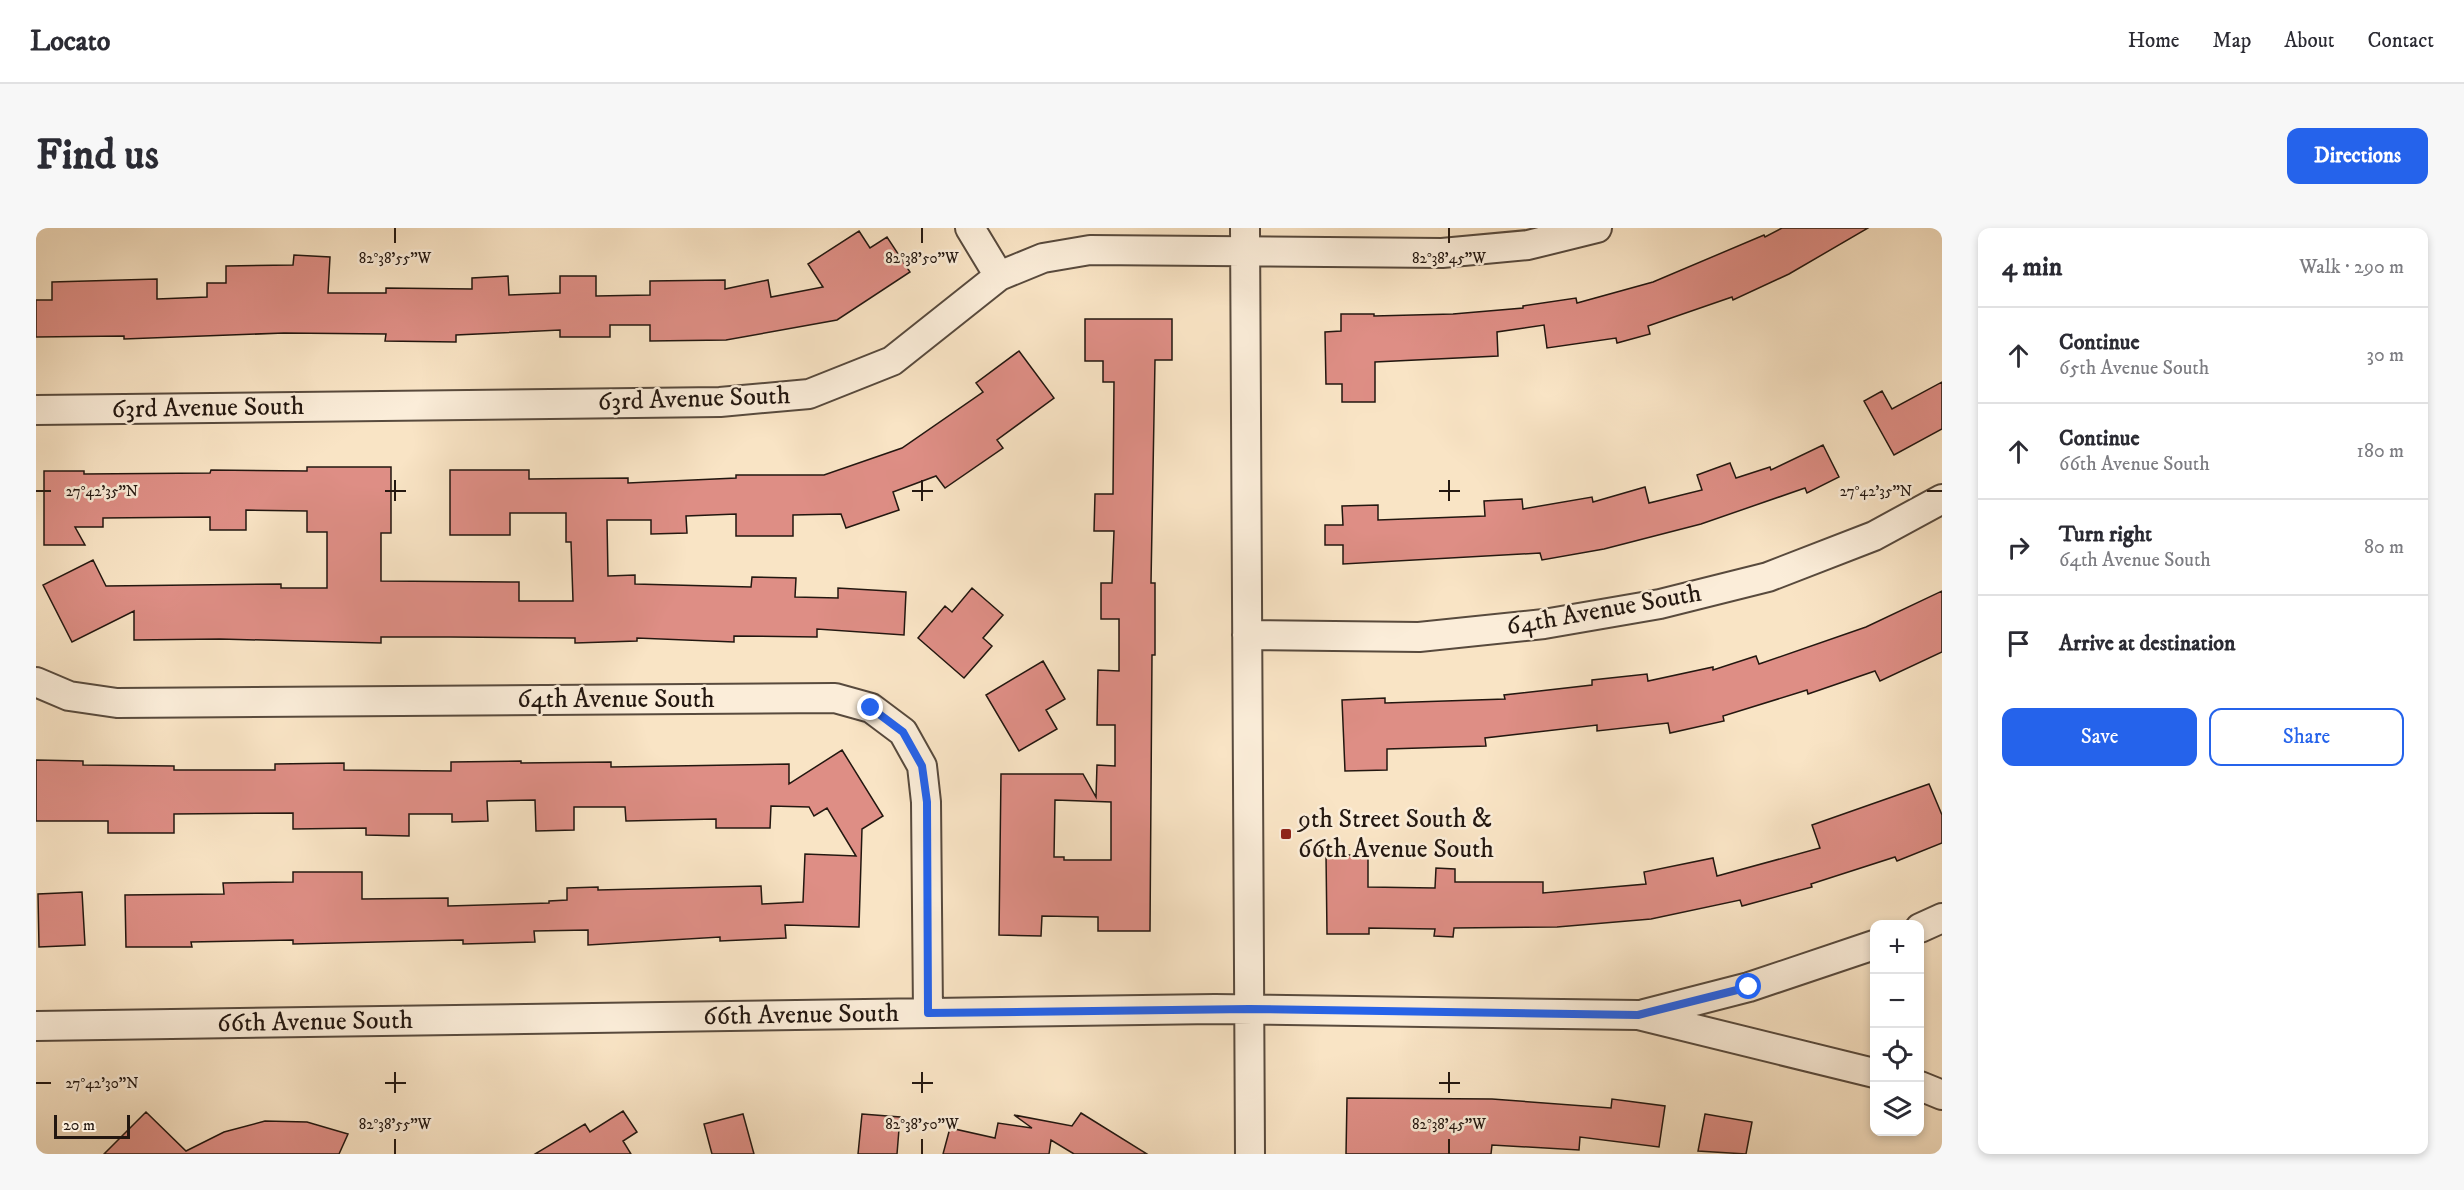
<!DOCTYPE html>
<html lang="en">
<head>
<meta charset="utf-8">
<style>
  :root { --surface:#fff; --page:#f7f7f7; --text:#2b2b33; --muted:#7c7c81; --line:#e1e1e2; --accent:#2563eb }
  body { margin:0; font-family:"IM FELL DW Pica",serif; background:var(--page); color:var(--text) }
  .controls { position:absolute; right:18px; bottom:18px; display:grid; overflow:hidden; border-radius:12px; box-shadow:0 3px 9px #0003 }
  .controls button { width:54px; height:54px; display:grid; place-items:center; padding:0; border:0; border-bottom:2px solid var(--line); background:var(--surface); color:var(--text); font:30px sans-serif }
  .scale { position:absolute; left:18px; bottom:15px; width:76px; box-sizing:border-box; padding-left:6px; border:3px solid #231710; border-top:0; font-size:16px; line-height:21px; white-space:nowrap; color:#231710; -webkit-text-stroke:4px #fbedd9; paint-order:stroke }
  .stop { position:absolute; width:18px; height:18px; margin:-14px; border:4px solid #2563eb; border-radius:50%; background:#fff }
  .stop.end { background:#2563eb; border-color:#fff; box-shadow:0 2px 6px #0008 }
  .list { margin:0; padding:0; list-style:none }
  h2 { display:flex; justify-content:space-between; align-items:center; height:78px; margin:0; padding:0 24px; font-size:26px }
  h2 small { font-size:20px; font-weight:400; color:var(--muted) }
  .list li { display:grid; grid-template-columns:39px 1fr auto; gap:18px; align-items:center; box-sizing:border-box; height:96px; padding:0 24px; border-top:2px solid var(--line) }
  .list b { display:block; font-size:22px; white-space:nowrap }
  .list p { margin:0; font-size:20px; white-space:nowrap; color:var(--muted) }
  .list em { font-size:20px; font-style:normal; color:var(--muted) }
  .actions { display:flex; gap:12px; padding:18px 24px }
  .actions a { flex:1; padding:14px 0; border:2px solid var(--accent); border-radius:12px; text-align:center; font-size:21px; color:var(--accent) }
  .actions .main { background:var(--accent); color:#fff }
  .icon { flex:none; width:33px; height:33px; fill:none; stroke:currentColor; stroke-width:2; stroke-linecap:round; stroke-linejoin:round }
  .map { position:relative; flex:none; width:1906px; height:926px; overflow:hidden; border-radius:12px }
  header { display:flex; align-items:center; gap:36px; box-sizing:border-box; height:84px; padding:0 30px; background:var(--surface); border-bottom:2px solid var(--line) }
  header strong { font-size:28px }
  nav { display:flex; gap:33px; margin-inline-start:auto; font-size:21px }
  .intro { display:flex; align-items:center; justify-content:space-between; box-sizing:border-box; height:144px; padding:0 36px }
  h1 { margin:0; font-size:42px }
  .button { padding:15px 27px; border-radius:12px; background:var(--accent); color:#fff; font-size:21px; font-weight:700 }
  main { display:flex; gap:36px; padding:0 36px }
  aside { flex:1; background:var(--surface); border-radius:12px; box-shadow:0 3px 9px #0003 }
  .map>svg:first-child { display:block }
  .building { fill:#de8e85; stroke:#231710; stroke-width:1.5; fill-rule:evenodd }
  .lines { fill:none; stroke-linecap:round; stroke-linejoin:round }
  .minor-casing { stroke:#584a3d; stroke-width:32 }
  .minor { stroke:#fbedd9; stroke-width:28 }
  .route { stroke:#2563eb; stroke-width:8 }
  .ticks { fill:none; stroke:#231710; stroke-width:2 }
  .poi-dot { fill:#8f2418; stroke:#fbedd9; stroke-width:2 }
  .labels { text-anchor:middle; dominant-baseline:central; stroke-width:5; stroke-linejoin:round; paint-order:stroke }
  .street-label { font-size:26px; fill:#231710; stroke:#fbedd9 }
  .poi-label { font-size:26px; fill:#231710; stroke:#fbedd9; text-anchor:start }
  .ticks-label { font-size:15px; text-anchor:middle; fill:#231710; stroke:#fbedd9; stroke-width:5; stroke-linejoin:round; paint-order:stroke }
</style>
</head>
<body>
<header>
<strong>Locato</strong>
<nav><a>Home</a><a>Map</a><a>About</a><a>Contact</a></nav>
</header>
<div class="intro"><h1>Find us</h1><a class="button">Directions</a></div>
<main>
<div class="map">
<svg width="1906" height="926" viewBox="0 0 1906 926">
  <rect width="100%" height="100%" fill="#f9e4c5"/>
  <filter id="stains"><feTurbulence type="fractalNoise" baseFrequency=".00333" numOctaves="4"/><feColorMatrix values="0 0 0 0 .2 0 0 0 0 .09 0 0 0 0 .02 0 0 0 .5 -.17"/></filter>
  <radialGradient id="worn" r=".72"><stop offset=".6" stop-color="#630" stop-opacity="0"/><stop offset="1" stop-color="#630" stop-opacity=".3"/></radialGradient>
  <path class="building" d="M 1746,0 L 1832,0 L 1753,46 L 1697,72 L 1696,69 L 1612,98 L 1614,106 L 1581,115 L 1580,110 L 1511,120 L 1508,97 L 1461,104 L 1462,128 L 1339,134 L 1339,174 L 1306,174 L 1306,156 L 1290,156 L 1289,104 L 1305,103 L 1305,86 L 1338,86 L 1338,88 L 1417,86 L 1487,80 L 1487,78 L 1540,70 L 1541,75 L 1617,54 L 1728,7 L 1729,9 Z
    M 823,3 L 834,20 L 851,9 L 874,44 L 801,92 L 690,112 L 614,113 L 614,97 L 574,97 L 574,109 L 524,109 L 524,102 L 420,107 L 420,114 L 349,113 L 350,106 L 248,105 L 88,111 L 88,108 L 0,109 L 0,72 L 16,72 L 16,54 L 121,51 L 121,71 L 171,69 L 171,55 L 190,55 L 190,38 L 257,37 L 258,27 L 294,29 L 292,65 L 350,65 L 350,60 L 436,61 L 436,50 L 472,48 L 473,67 L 524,65 L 524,48 L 560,48 L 560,68 L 614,67 L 614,53 L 689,52 L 689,61 L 732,52 L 735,69 L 787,59 L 772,36 Z
    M 1049,91 L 1136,91 L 1136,132 L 1119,132 L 1115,355 L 1119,355 L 1119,427 L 1116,427 L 1114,703 L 1062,703 L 1062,689 L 1006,688 L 1005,708 L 963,707 L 965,546 L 1047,546 L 1060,569 L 1061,537 L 1079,538 L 1079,497 L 1061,497 L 1062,442 L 1083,443 L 1083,391 L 1065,391 L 1065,355 L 1076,355 L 1078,303 L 1058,303 L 1059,266 L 1077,266 L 1078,154 L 1067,154 L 1067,133 L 1049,133 ZM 1019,572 L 1075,574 L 1075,632 L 1028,632 L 1028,629 L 1018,629 Z
    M 983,123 L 1018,170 L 961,212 L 967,220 L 909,260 L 900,248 L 857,264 L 863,282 L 810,300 L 805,286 L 757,287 L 757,308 L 700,308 L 700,286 L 650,288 L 651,305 L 615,306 L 615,292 L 571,292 L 572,348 L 599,347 L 599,356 L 715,359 L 716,349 L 760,350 L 759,369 L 802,370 L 802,360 L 870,364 L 868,407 L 781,401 L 781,409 L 698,408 L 698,414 L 601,410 L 601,413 L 539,415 L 539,410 L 415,409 L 345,409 L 345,415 L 184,411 L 98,412 L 98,383 L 36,414 L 7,357 L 57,332 L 70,358 L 245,356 L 245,360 L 291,360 L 291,304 L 271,304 L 271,283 L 210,282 L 210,302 L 174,302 L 174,289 L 67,290 L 67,299 L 39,299 L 49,317 L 8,317 L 8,243 L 48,243 L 48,246 L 174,245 L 175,242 L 271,243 L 271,239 L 355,239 L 355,305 L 345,305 L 345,353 L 483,354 L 483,373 L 537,373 L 535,314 L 530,314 L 530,285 L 474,285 L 474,307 L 414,307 L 414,242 L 493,242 L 493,251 L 592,250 L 592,255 L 700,250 L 700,247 L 788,247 L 866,220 L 947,164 L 940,155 Z
    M 1906,154 L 1906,201 L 1858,227 L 1828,173 L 1846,163 L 1856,181 Z
    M 1787,217 L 1803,249 L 1771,265 L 1769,260 L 1665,296 L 1568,321 L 1506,332 L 1504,325 L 1307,336 L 1307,317 L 1289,317 L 1289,297 L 1307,297 L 1306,278 L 1342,277 L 1342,292 L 1449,288 L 1448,273 L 1486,271 L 1487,281 L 1556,269 L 1557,274 L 1609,259 L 1613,275 L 1666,262 L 1661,247 L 1694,235 L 1700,250 L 1734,239 L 1735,242 Z
    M 936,360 L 967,387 L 947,410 L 956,418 L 928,450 L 882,410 L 909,378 L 916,384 Z
    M 1906,363 L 1906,424 L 1844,453 L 1839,443 L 1772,466 L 1771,462 L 1687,488 L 1688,493 L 1634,505 L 1632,495 L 1561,503 L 1561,497 L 1449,510 L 1450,518 L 1351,521 L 1351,542 L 1309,543 L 1306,472 L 1349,470 L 1349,475 L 1469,471 L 1468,467 L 1556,457 L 1556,452 L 1611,446 L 1612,453 L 1677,439 L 1677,442 L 1720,428 L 1723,436 L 1830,399 Z
    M 1007,433 L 1029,471 L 1010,482 L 1021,501 L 983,523 L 950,467 Z
    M 806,522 L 847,588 L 826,601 L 823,699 L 749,697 L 750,710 L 684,713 L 684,709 L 552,717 L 552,702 L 498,703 L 499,714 L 427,716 L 427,712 L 257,716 L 257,712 L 155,714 L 156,719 L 90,719 L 89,667 L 188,666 L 187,655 L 257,654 L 257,644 L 326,644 L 326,671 L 412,670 L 412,678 L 513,675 L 513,673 L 531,672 L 531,660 L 562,659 L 562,662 L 725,658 L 726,676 L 767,674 L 769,626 L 820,628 L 791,580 L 778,588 L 773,579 L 735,578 L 734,600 L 680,600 L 680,591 L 590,593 L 589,579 L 538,579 L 538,602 L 500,603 L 499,572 L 451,573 L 452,593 L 416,594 L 416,586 L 373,586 L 373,608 L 330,607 L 330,600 L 257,601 L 257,585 L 138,586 L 138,605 L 72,605 L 72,593 L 0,593 L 0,532 L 47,533 L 47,537 L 138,538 L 138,542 L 239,542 L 239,536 L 308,535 L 308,542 L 415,543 L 415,534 L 485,533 L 485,535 L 575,534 L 575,539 L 753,536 L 753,556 Z
    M 1893,556 L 1906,587 L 1906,615 L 1861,633 L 1859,629 L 1775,656 L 1776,659 L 1706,678 L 1704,672 L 1615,691 L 1521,699 L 1418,700 L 1417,709 L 1398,708 L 1399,701 L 1333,700 L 1333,706 L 1291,706 L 1290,627 L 1332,627 L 1332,659 L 1399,660 L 1400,640 L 1419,641 L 1419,654 L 1507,654 L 1507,665 L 1610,656 L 1608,644 L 1677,630 L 1681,648 L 1784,620 L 1776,597 Z
    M 46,664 L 49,717 L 3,719 L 2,666 Z
    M 1311,870 L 1456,871 L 1575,880 L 1576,871 L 1629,878 L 1623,919 L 1544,909 L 1543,922 L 1456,917 L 1455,926 L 1310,926 Z
    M 587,883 L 601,904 L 587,913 L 595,926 L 499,926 L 549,896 L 554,904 Z
    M 110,884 L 150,923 L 188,904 L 229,893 L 271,894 L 312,906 L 303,926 L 68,926 Z
    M 1045,885 L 1111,926 L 1038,926 L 1015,912 L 1013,926 L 907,926 L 914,900 L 959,910 L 962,895 L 996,900 L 978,887 L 1036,898 Z
    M 707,886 L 718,926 L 676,926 L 668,896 Z
    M 826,886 L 864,889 L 861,926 L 822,926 Z
    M 1669,886 L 1716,894 L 1710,926 L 1662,923 Z"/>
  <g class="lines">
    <g class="minor-casing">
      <path id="minor" d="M 934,0 L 963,48
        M 1209,0 L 1214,926
        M 0,182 L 684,174 L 773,166 L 856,133 L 963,48 L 1007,30 L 1054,22 L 1406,25 L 1492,17 L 1561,0
        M 1211,407 L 1383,409 L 1508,396 L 1624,376 L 1732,349 L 1838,308 L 1906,271
        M 0,454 L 33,468 L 81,475 L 799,470 L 835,480 L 867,504 L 886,538 L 890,574 L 892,785
        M 1884,700 L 1906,690
        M 1608,786 L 1713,759 L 1838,717
        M 0,798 L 1179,781 L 1602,787 L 1838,845
        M 1884,858 L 1906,867"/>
    </g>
    <use href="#minor" class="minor"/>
  </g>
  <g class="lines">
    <path class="route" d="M 835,480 L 867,504 L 886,538 L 891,574 L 892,785 L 1213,781 L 1602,787 L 1713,759"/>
  </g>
  <path class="ticks" d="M 359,0 L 359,15M 886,0 L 886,15M 1413,0 L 1413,15M 359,252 L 359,273M 886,252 L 886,273M 1413,252 L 1413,273M 0,263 L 15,263M 349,263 L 370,263M 876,263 L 897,263M 1403,263 L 1424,263M 1891,263 L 1906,263M 359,844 L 359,865M 886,844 L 886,865M 1413,844 L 1413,865M 0,855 L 15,855M 349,855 L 370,855M 876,855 L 897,855M 1403,855 L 1424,855M 359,911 L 359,926M 886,911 L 886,926M 1413,911 L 1413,926"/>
  <rect class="poi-dot" x="1244" y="600" width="12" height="12" rx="3"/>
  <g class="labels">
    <g class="street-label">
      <text transform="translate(658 171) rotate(-2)">63rd Avenue South</text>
      <text transform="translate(172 180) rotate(-1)">63rd Avenue South</text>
      <text transform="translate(1568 382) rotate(-10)">64th Avenue South</text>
      <text x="580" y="471">64th Avenue South</text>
      <text transform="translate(765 787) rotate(-1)">66th Avenue South</text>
      <text transform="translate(279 794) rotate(-1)">66th Avenue South</text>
    </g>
    <g class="poi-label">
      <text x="1262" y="591">9th Street South &amp;<tspan x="1262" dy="30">66th Avenue South</tspan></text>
    </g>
  </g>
  <g class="ticks-label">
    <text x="359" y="35">82°38'55"W</text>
    <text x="886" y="35">82°38'50"W</text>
    <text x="1413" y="35">82°38'45"W</text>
    <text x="66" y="268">27°42'35"N</text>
    <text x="1840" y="268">27°42'35"N</text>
    <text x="66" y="860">27°42'30"N</text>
    <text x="359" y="901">82°38'55"W</text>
    <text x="886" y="901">82°38'50"W</text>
    <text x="1413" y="901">82°38'45"W</text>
  </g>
  <rect width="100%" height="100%" filter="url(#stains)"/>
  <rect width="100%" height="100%" fill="url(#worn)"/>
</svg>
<div class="controls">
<button>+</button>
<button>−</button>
<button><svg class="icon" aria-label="locate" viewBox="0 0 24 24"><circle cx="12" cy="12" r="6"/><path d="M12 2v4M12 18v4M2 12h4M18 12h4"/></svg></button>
<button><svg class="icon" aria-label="layers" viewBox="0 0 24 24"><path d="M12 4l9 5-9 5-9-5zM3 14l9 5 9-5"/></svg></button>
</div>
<div class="scale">20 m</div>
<div class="stop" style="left:1713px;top:759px"></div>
<div class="stop end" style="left:835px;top:480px"></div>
</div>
<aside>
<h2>4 min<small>Walk · 290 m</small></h2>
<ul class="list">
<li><svg class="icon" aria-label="ahead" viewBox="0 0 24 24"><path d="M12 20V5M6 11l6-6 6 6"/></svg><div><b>Continue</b><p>65th Avenue South</p></div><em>30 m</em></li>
<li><svg class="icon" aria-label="ahead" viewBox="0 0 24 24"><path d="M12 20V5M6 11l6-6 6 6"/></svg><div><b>Continue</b><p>66th Avenue South</p></div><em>180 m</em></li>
<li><svg class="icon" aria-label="right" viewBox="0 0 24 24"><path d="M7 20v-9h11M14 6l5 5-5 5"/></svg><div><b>Turn right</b><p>64th Avenue South</p></div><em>80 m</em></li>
<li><svg class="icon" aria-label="arrive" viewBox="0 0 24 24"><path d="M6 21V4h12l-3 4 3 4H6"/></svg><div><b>Arrive at destination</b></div></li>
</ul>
<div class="actions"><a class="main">Save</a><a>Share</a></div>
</aside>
</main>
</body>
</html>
